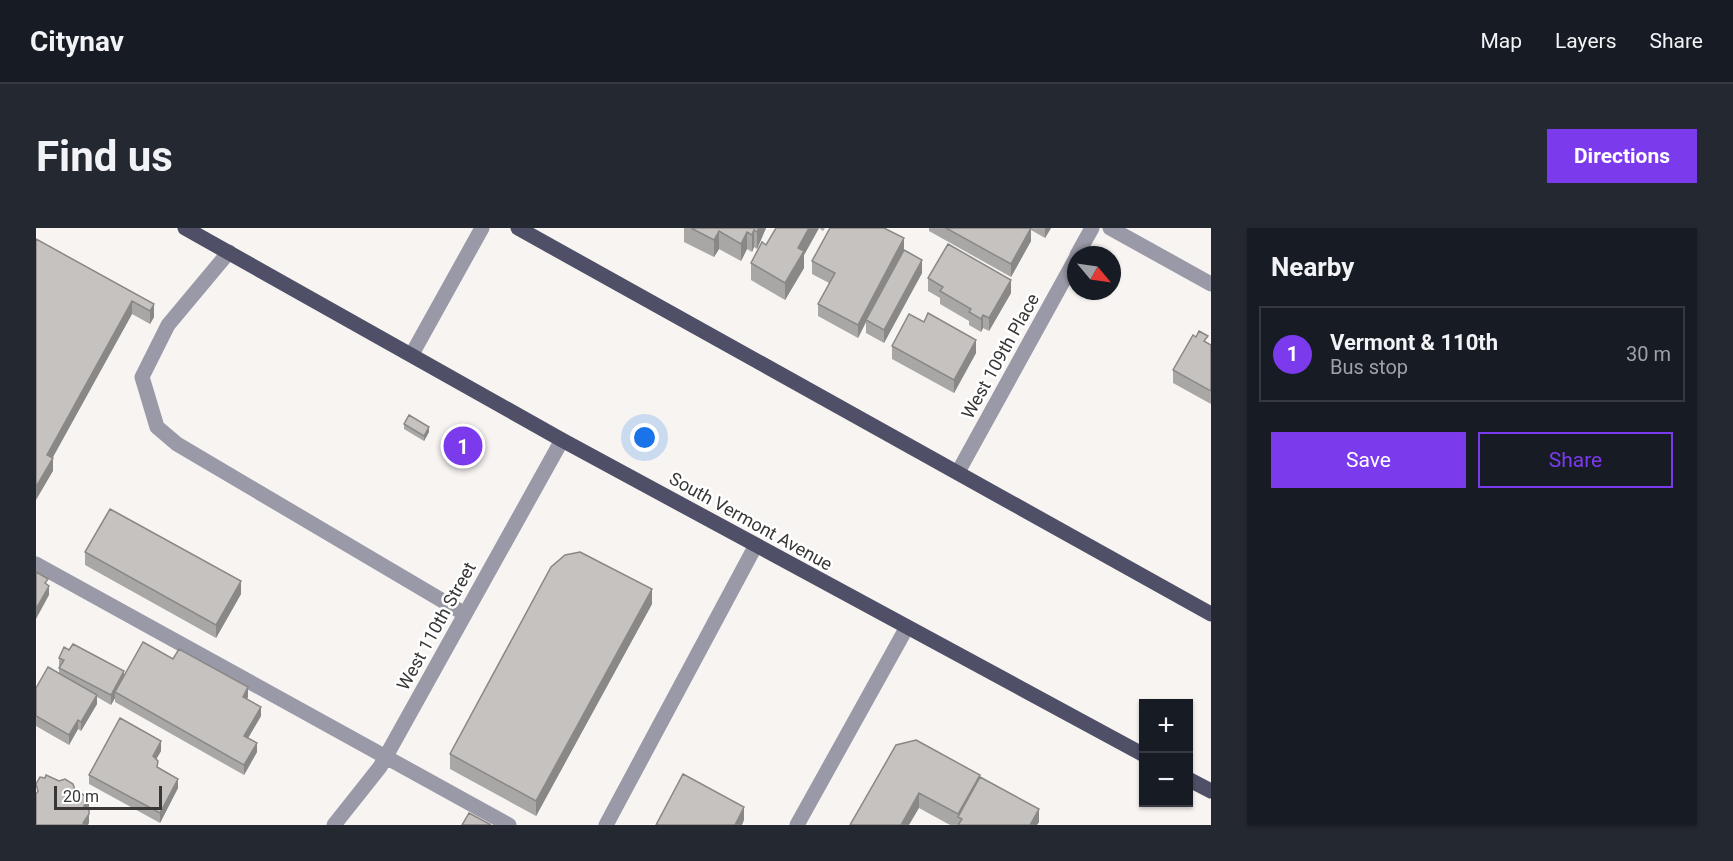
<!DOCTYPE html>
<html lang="en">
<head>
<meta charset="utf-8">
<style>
  :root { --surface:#171b24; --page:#242831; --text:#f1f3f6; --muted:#9ea1a6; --line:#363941; --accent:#7c3aed }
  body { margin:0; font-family:Roboto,sans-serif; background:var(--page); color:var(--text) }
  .controls { position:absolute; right:18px; bottom:18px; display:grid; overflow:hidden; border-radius:0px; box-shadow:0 2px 4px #0004 }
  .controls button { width:54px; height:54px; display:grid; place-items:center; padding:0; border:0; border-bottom:2px solid var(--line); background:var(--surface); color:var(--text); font:30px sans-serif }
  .compass { position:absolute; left:1031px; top:18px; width:54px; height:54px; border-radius:50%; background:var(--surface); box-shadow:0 2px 4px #0004; rotate:119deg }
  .scale { position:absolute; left:18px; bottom:15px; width:108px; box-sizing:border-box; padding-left:6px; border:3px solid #383736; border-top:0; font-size:16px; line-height:21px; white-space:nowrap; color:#383736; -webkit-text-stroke:4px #fff; paint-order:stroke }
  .you { position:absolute; left:609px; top:210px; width:21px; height:21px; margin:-15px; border:4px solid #fff; border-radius:50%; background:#1a73e8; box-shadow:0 0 0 9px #1a73e833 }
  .badge { display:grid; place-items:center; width:39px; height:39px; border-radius:50%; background:var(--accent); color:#fff; font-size:20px; font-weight:700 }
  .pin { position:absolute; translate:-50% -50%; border:3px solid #fff; box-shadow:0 2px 6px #0006 }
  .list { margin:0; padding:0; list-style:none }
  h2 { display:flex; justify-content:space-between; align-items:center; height:78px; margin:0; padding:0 24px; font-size:26px }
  h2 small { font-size:20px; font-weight:400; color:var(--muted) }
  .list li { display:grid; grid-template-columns:39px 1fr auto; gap:18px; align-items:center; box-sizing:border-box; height:96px; margin:0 12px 12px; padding:0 12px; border:2px solid var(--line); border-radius:0px }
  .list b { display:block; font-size:22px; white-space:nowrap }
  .list p { margin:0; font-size:20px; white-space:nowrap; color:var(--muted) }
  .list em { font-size:20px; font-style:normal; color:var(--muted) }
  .actions { display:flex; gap:12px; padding:18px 24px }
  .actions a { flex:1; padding:14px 0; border:2px solid var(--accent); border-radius:0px; text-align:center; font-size:21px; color:var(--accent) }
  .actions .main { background:var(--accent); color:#fff }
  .map { position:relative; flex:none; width:1175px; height:597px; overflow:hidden; border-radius:0px }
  header { display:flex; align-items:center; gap:36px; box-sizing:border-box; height:84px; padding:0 30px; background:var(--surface); border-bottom:2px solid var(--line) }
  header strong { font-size:28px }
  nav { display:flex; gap:33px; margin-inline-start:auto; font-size:21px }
  .intro { display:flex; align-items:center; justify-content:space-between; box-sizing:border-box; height:144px; padding:0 36px }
  h1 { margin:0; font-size:42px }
  .button { padding:15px 27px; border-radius:0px; background:var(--accent); color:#fff; font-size:21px; font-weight:700 }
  main { display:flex; gap:36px; padding:0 36px }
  aside { flex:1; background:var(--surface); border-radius:0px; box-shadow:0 2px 4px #0004 }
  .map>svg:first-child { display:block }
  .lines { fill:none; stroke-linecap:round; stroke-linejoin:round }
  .minor { stroke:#9999a7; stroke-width:15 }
  .major { stroke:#4f5067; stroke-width:15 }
  .wall { fill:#a9a7a5 }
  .shaded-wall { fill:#8a8886 }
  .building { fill:#c5c2c0; stroke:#8a8886; stroke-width:1.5 }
  .labels { text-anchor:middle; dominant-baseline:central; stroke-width:5; stroke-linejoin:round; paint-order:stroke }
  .street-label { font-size:18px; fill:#383736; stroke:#fff }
</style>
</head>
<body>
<header>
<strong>Citynav</strong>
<nav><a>Map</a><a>Layers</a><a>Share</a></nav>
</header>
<div class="intro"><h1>Find us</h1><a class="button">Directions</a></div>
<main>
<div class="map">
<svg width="1175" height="597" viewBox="0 0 1175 597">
  <rect width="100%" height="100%" fill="#f7f4f2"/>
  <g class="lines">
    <path class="minor" d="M 1074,0 L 1175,56
      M 193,24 L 132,97 L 106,149 L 121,199 L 141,216 L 429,386
      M 1041,27 L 1056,0
      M 376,126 L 446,0
      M 922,244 L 1040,30
      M 0,336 L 473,597
      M 298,597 L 344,539 L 526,212
      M 570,597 L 720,317
      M 761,597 L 871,399"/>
    <path class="major" d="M 149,0 L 526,212 L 1108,527
      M 482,0 L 1175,386
      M 1152,551 L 1175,563"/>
  </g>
  <path class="wall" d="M 648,0 L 730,0 L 721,21 L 718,19 L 716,24 L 711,21 L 705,33 L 683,21 L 678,29 L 648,14 Z
    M 740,0 L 789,0 L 787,3 L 783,0 L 768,27 L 768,40 L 749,72 L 715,52 L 715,35 L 730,17 Z
    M 893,0 L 1015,0 L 1009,10 L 995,2 L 995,13 L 975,49 L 893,3 Z
    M 0,11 L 118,76 L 118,89 L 114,96 L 96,86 L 16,230 L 17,243 Z
    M 868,23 L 886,45 L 848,115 L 830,105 L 830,94 L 822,110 L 782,88 L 782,76 L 793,55 L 776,46 L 776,33 Z
    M 892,50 L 975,65 L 953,103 L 947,100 L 945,104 L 933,97 L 933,93 L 904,76 L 904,70 L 892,63 Z
    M 1172,115 L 1175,117 L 1175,176 L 1137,155 L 1137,142 Z
    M 856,118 L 940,125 L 918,165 L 856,131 Z
    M 368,196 L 393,204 L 388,213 L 368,201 Z
    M 49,324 L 205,366 L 180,410 L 49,337 Z
    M 616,376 L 500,588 L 414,541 L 414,526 Z
    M 23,430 L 88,448 L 137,431 L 212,469 L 211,471 L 225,488 L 212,510 L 221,524 L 208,547 L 79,474 L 79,470 L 75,477 L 61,469 L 61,476 L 45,503 L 42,501 L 33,517 L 0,498 L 0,460 L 23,446 Z
    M 860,517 L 944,549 L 1003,594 L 1001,597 L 914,597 L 883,580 Z
    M 125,523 L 120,531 L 122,540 L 142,560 L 124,595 L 53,556 L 53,547 Z"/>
  <path class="shaded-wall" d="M 723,0 L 730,0 L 721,21 L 721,4 Z
    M 773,0 L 783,0 L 768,27 L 768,40 L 749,72 L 749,55 L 762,20 Z
    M 995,0 L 995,13 L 975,49 L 975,36 Z
    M 1009,0 L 1015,0 L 1009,10 Z
    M 718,2 L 718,19 L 716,24 L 716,7 Z
    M 683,3 L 683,21 L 678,29 L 678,12 Z
    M 711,4 L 711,21 L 705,33 L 705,16 Z
    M 868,10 L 868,23 L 830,92 L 830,94 L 822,110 L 822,97 Z
    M 886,32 L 886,45 L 848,115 L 848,102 Z
    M 975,52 L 975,65 L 953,103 L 953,90 Z
    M 96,73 L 96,86 L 11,240 L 11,227 Z
    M 118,76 L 118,89 L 114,96 L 114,83 Z
    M 947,87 L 947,100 L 945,104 L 945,91 Z
    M 940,112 L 940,125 L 918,165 L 918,152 Z
    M 393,199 L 393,204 L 388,213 L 388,208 Z
    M 17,230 L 17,243 L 0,272 L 0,259 Z
    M 205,353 L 205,366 L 180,410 L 180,397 Z
    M 13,358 L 13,367 L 0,391 L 0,381 Z
    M 616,361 L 616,376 L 500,588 L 500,573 Z
    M 88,443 L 88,452 L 79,464 L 79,470 L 75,477 L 75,467 Z
    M 212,459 L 212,469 L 207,478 L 207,469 Z
    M 61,467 L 61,476 L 45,503 L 45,494 Z
    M 225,479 L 225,488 L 208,517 L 208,508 Z
    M 42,492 L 42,501 L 33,517 L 33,507 Z
    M 125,513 L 125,523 L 117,537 L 117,528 Z
    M 221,515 L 221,524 L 208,547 L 208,537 Z
    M 142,551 L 142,560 L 124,595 L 124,585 Z
    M 883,565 L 883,580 L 873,597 L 865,597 Z
    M 53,570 L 53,579 L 48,588 L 48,578 Z
    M 708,579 L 708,592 L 706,597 L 699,597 Z
    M 1003,581 L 1003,594 L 1001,597 L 994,597 Z
    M 53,582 L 53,595 L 52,597 L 47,597 L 47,595 Z"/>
  <path class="building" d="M 655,0 L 723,0 L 721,4 L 718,2 L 716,7 L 711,4 L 705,16 L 683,3 L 678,12 Z
    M 740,0 L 773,0 L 762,20 L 768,23 L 749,55 L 715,35 L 726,14 L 730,17 Z
    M 794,0 L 848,0 L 868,10 L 822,97 L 782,76 L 799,45 L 776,33 Z
    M 910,0 L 995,0 L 975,36 Z
    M 0,11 L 118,76 L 114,83 L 96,73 L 11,227 L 17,230 L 0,259 Z
    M 912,16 L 975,52 L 953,90 L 947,87 L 945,91 L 933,84 L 935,81 L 904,63 L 907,59 L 892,50 Z
    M 868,22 L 886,32 L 848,102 L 830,92 Z
    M 892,85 L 940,112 L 918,152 L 856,118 L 873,86 L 888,94 Z
    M 1163,103 L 1172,108 L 1168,113 L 1175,117 L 1175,163 L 1137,142 L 1157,107 L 1160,109 Z
    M 373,187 L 393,199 L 388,208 L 368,196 Z
    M 74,281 L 205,353 L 180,397 L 49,324 Z
    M 544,324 L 616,361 L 500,573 L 414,526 L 515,339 L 529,327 Z
    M 0,344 L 12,351 L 9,355 L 13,358 L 0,381 Z
    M 107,414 L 137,431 L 143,421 L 212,459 L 207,469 L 225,479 L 208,508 L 221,515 L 208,537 L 79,464 Z
    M 37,416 L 88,443 L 75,467 L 23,440 L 28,432 L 23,430 L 28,419 L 33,422 Z
    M 12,439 L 61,467 L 45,494 L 42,492 L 33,507 L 0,488 L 0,460 Z
    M 84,490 L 125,513 L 117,528 L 122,533 L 121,539 L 142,551 L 124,585 L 53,547 Z
    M 880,512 L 944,547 L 922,586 L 883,565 L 865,597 L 814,597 L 860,517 Z
    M 647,546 L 708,579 L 699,597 L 620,597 Z
    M 10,547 L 23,553 L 29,551 L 37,556 L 39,562 L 53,570 L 48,578 L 53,582 L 53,586 L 47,595 L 50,597 L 0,597 L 0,566 L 2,563 L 0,556 L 4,549 L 9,550 Z
    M 944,549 L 1003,581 L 994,597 L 922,597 L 926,591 L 922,589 Z
    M 433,585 L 455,597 L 426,597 Z"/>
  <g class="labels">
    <g class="street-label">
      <text transform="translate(964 128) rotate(-61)">West 109th Place</text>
      <text transform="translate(715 293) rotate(29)">South Vermont Avenue</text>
      <text transform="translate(400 398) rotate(-61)">West 110th Street</text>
    </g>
  </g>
</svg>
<div class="controls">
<button>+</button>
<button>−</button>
</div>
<svg class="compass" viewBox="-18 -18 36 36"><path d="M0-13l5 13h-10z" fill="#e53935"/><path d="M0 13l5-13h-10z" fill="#9ea1a6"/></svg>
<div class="scale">20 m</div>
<div class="you"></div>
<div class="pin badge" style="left:427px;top:218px">1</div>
</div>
<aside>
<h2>Nearby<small></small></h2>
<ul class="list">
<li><span class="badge">1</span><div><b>Vermont &amp; 110th</b><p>Bus stop</p></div><em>30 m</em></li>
</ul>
<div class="actions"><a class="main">Save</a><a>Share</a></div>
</aside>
</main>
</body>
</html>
